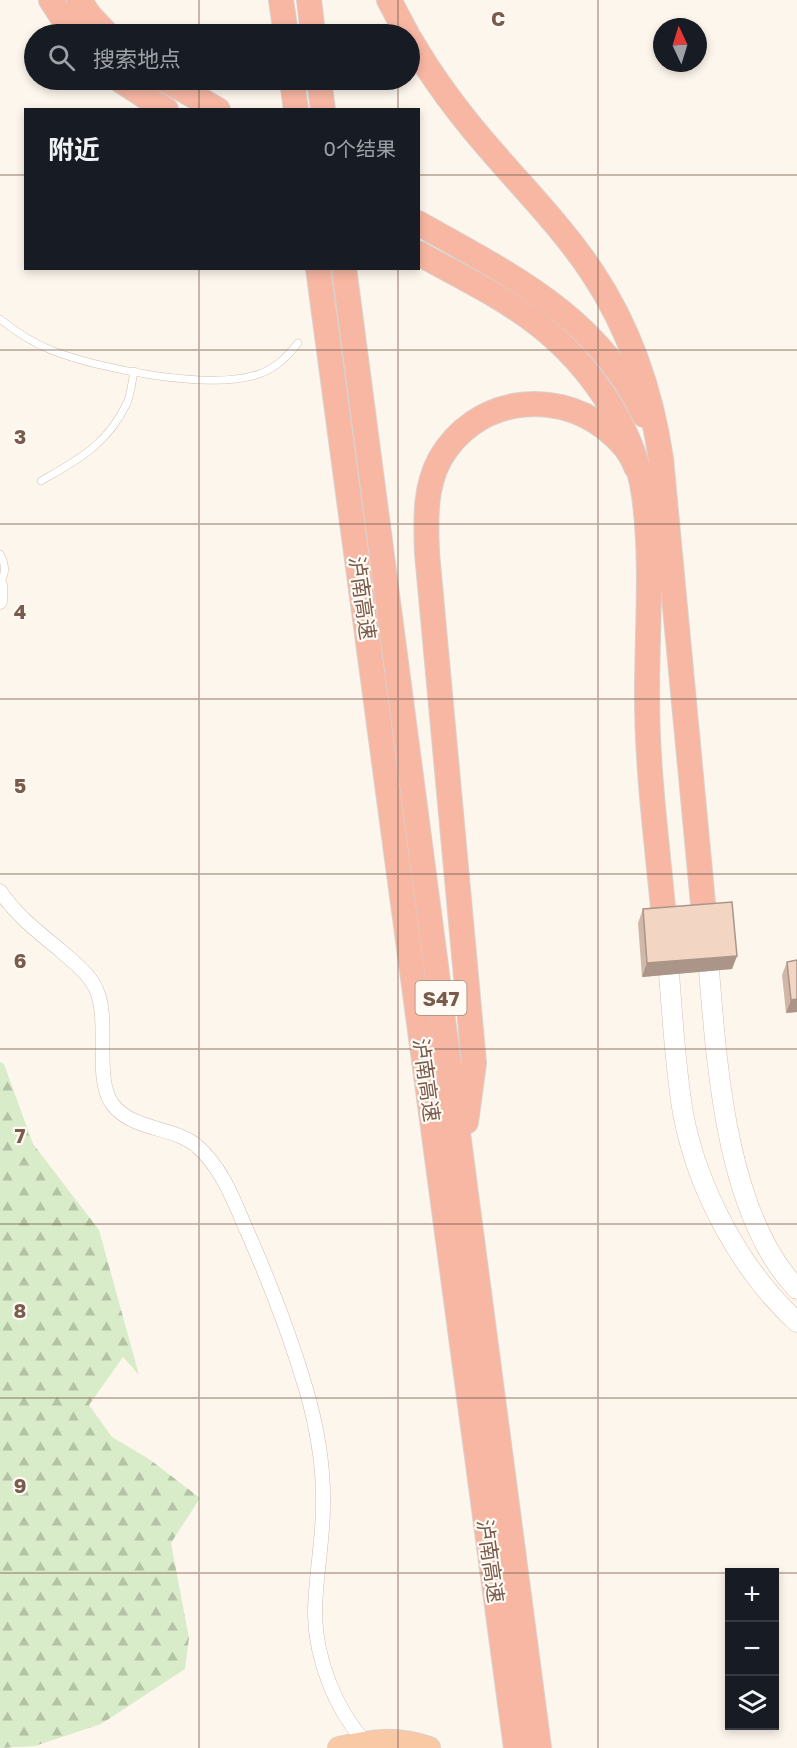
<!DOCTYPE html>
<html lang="zh">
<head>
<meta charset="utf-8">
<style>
  :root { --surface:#171b24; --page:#242831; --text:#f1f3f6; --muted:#9ea1a6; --line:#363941 }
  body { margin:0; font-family:"Golos Text","Noto Sans SC",sans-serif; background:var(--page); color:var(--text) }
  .controls { position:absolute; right:18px; bottom:18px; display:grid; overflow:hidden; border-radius:0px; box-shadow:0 3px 9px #0003 }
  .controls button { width:54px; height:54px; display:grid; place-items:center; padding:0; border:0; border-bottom:2px solid var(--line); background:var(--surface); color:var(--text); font:30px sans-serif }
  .compass { position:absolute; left:653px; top:18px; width:54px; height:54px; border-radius:50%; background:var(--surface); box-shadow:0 3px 9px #0003; rotate:356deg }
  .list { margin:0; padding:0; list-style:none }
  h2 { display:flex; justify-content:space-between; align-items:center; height:78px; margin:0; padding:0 24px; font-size:26px }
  h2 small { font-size:20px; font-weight:400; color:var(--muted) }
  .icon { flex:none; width:33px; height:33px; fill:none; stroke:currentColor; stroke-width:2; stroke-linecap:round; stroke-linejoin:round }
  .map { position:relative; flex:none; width:797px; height:1748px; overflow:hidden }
  .search { position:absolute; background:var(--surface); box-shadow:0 3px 9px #0003; left:24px; top:24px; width:396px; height:66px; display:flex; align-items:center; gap:15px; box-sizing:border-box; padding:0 21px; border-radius:33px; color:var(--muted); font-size:22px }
  .panel { position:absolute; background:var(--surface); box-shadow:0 3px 9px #0003; left:24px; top:108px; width:396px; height:162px; border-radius:0px }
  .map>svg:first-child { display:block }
  .forest { fill:url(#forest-firs) }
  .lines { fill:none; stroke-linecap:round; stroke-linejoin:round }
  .service-casing { stroke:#d1beb0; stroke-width:8 }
  .minor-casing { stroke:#d1beb0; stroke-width:15 }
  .secondary-casing { stroke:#d6c0b0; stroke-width:21 }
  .trunk-casing { stroke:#dad1cd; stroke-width:24 }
  .motorway-casing { stroke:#dad1cd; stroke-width:26 }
  .service { stroke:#fff; stroke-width:7 }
  .minor { stroke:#fff; stroke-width:14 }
  .secondary { stroke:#fff; stroke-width:20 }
  .trunk { stroke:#f9c8a4; stroke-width:22 }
  .motorway { stroke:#f7b7a3; stroke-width:24 }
  .wall { fill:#d1b7a8 }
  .shaded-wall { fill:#aa9588 }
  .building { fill:#f3d5c3; stroke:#aa9588; stroke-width:1.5 }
  .grid { fill:none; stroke:#7a5c4d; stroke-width:1.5; stroke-opacity:0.55 }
  .labels { text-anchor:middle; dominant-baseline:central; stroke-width:4.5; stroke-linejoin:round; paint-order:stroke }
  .shield { fill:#fffaf3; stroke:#a28b7f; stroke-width:1.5 }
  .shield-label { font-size:20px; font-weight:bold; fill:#7a5c4d }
  .street-label { font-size:21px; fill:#7a5c4d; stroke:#fffaf3 }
  .grid-label { font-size:20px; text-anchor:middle; font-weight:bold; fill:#7a5c4d; stroke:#fffaf3; stroke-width:4.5; stroke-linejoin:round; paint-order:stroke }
</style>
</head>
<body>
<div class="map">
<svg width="797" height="1748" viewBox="0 0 797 1748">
  <defs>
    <pattern id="forest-firs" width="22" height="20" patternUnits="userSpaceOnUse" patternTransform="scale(1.5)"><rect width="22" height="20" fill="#d8ecc9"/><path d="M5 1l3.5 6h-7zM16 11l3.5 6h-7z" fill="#b4c2a5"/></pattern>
  </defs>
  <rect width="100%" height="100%" fill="#fdf6ec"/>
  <path class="forest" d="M 0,1062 L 4,1064 L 33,1144 L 99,1230 L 139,1375 L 123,1357 L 89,1405 L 112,1437 L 149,1459 L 200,1498 L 171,1543 L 189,1638 L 185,1669 L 101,1724 L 35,1746 L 0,1748 Z"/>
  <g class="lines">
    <g class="service-casing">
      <path id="service" d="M 0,319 C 15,331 33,343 51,350 C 98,369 211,391 259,374 C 276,368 287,357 298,343
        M 41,481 C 79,459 107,445 127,403 C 131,394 132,381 134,371
        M 0,554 C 5,563 7,573 0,582"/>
    </g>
    <g class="minor-casing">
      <path id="minor" d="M 0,585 L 0,602
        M 0,891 C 15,914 38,932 60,950 C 74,963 92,975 98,994 C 109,1026 94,1081 113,1105 C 134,1131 173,1126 197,1146 C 222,1168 234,1201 247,1231 C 270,1283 290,1335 306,1389 C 317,1427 324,1466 323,1506 C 323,1542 315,1578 315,1615 C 316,1659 335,1709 365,1742"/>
    </g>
    <g class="secondary-casing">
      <path id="secondary" d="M 707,946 C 716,1050 722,1210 797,1289
        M 667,950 C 672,1004 674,1060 683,1113 C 697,1188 740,1270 797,1322"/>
    </g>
    <g class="trunk-casing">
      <path id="trunk" d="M 339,1748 C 370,1740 398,1737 429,1748"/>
    </g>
    <g class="motorway-casing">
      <path id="motorway" d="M 51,0 L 73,34
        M 79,0 L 90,16 L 107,34
        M 281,0 L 286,34
        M 309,0 L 313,34
        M 389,0 L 407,34
        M 410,39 C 434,81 464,120 496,156 C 529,194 564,230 592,272 C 630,329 651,391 661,459 L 706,935
        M 120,80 L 166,110
        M 166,80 L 218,110
        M 292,80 L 296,110
        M 319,80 L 323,110
        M 418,223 C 508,274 598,316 644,415
        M 418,253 C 459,276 502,296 539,325 C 591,366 634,429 644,495 C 653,561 647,629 647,695 C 647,776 659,858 666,939
        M 318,268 L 516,1748
        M 344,268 L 539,1748
        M 466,1122 L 474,1063 L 427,553 C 426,522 424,488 440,459 C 474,399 552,387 605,428 C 618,438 631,452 636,467"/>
    </g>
    <use href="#service" class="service"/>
    <use href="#minor" class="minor"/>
    <use href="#secondary" class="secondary"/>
    <use href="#trunk" class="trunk"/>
    <use href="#motorway" class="motorway"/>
  </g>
  <path class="wall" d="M 643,909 L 737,956 L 732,969 L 642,977 L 638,923 Z
    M 797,960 L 797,1012 L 786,1013 L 782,975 L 787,962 Z"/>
  <path class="shaded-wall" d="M 737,956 L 732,969 L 642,977 L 647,963 Z
    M 797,999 L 797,1012 L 786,1013 L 791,1000 Z"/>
  <path class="building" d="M 732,902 L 737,956 L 647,963 L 643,909 Z
    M 797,960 L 797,999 L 791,1000 L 787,962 Z"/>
  <path class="grid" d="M 199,0 L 199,34M 398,0 L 398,34M 598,0 L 598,1748M 199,80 L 199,110M 398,80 L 398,110M 0,175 L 26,175M 418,175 L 797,175M 199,268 L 199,1748M 398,268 L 398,1748M 0,350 L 797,350M 0,524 L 797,524M 0,699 L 797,699M 0,874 L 797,874M 0,1049 L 797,1049M 0,1224 L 797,1224M 0,1398 L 797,1398M 0,1573 L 730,1573M 774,1573 L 797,1573"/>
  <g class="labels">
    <rect class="shield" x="415.5" y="981" width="51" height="34" rx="4.5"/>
    <g class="shield-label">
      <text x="441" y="998">S47</text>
    </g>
    <g class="street-label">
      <text transform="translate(363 598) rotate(82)">泸南高速</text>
      <text transform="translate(427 1080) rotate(82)">泸南高速</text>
      <text transform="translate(491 1561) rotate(82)">泸南高速</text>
    </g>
  </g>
  <g class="grid-label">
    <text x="498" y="26">C</text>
    <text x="20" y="444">3</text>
    <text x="20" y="619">4</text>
    <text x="20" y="793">5</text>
    <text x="20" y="968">6</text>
    <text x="20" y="1143">7</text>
    <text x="20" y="1318">8</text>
    <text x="20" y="1493">9</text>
  </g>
</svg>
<div class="controls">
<button>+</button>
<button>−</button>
<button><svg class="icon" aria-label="layers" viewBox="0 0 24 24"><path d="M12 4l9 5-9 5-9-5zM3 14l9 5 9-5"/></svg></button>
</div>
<svg class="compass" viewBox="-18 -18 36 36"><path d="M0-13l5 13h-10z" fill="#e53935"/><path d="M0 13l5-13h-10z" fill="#9ea1a6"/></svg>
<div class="search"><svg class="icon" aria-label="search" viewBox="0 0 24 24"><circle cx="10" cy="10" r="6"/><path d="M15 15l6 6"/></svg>搜索地点</div>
<section class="panel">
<h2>附近<small>0个结果</small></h2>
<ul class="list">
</ul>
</section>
</div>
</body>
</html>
